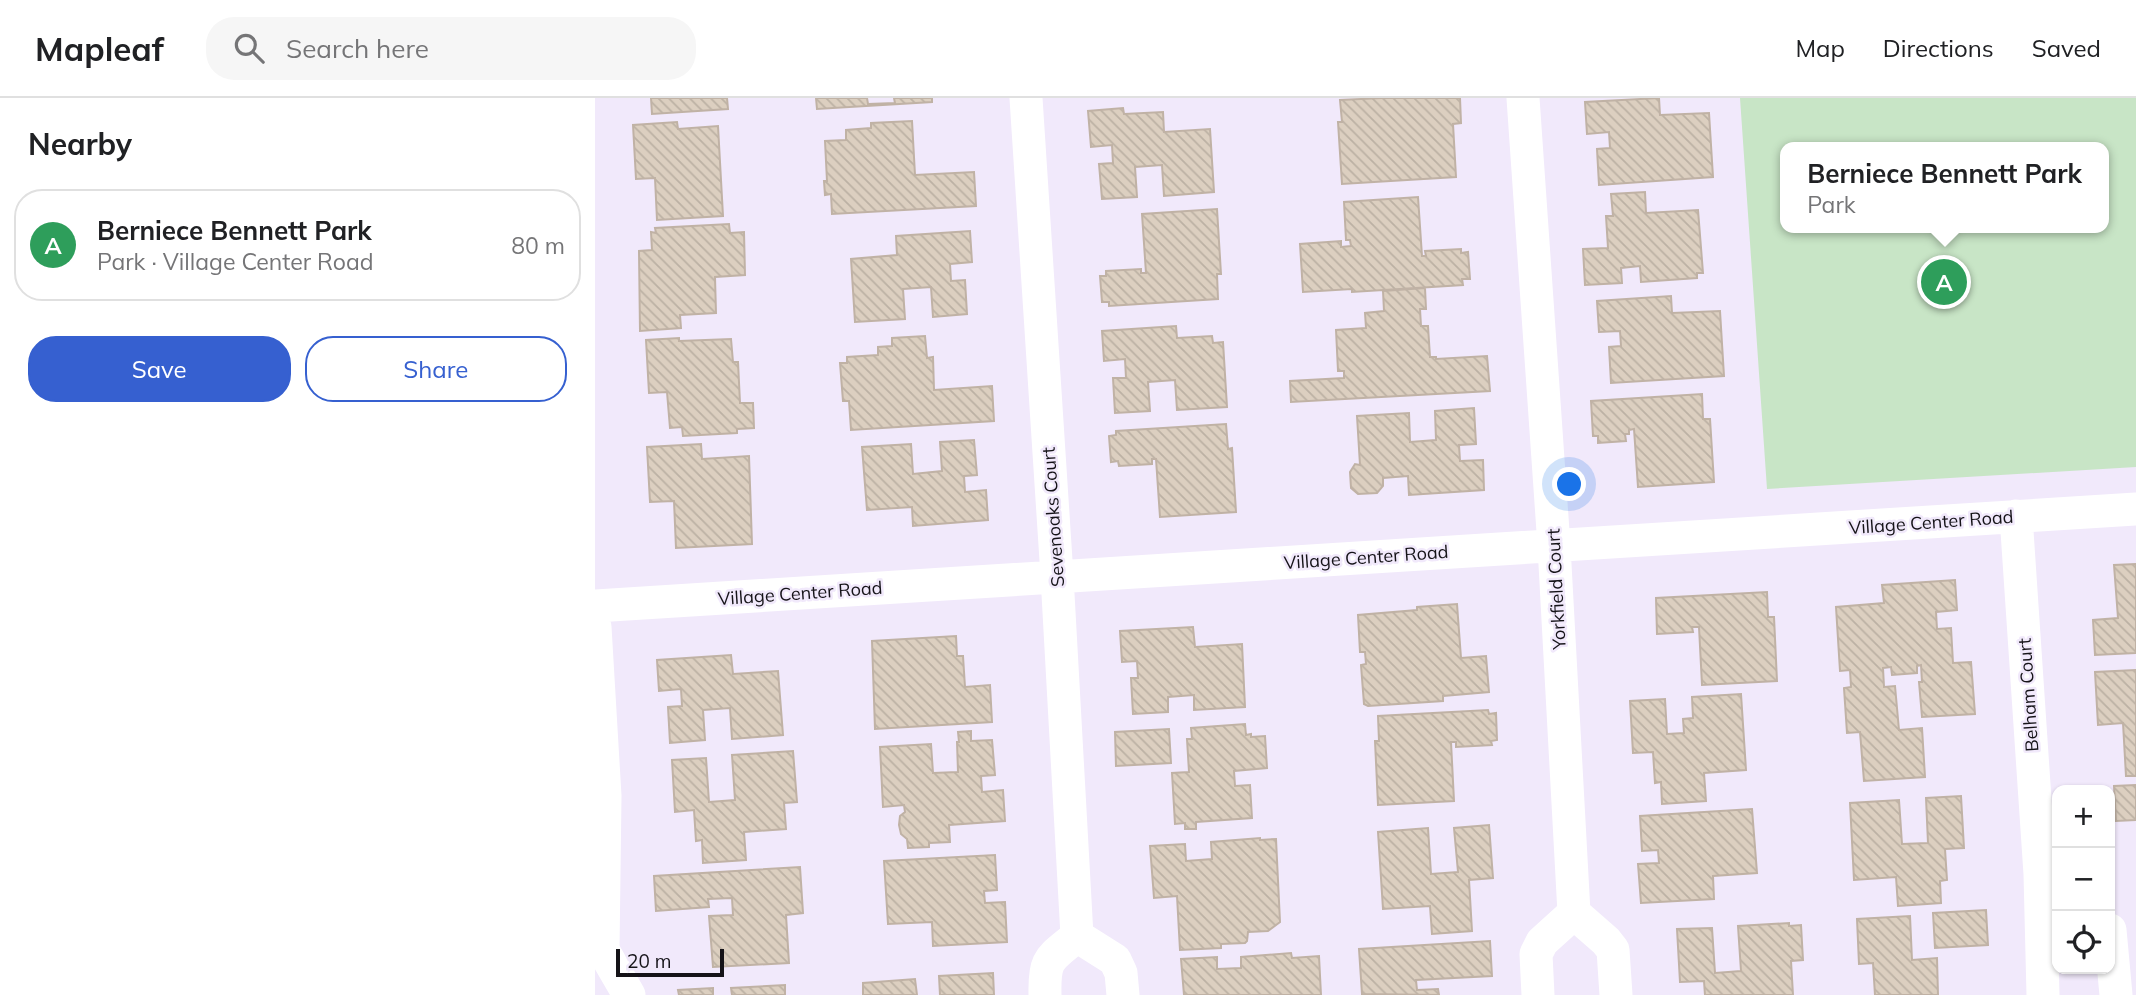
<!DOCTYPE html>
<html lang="en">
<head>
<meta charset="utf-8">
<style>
  :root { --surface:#fff; --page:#f6f6f6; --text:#202124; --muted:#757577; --line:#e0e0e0; --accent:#3660d0 }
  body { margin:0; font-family:Mulish,sans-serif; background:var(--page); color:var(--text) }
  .controls { position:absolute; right:21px; bottom:21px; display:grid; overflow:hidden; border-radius:14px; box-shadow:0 2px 5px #0004 }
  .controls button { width:63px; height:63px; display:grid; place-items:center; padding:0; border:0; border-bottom:2px solid var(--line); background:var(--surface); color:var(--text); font:35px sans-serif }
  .scale { position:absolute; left:21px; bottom:18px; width:108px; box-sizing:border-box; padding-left:7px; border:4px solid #151318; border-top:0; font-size:19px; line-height:24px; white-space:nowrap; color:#151318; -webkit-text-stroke:5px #f1e9fb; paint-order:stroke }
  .you { position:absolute; left:975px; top:387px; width:24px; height:24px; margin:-18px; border:5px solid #fff; border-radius:50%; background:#1a73e8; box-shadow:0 0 0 10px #1a73e833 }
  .badge { display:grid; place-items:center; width:46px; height:46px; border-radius:50%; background:var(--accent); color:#fff; font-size:23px; font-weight:700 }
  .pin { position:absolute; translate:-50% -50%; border:4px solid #fff; box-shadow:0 2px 7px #0006 }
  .popup { position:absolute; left:1185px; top:44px; width:329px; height:91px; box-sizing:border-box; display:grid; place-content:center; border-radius:14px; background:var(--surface); filter:drop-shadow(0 2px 5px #0005); font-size:23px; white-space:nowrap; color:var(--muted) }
  .popup b { font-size:26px; color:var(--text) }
  .popup::after { content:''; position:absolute; left:50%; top:100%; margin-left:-14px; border:14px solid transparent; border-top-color:var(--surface) }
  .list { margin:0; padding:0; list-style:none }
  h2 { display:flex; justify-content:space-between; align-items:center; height:91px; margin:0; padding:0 28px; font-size:30px }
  h2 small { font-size:23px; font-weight:400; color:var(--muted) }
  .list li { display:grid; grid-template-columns:46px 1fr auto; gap:21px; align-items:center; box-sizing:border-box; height:112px; margin:0 14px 14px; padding:0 14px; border:2px solid var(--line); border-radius:28px }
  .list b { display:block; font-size:26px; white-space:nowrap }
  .list p { margin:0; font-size:23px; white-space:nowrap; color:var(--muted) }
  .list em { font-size:23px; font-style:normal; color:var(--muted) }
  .actions { display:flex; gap:14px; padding:21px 28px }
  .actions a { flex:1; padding:16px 0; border:2px solid var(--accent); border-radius:28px; text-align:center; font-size:24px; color:var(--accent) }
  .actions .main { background:var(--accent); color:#fff }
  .icon { flex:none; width:38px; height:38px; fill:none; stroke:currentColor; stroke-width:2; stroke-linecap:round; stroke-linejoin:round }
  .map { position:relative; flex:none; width:1541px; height:897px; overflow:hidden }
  header { display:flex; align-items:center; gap:42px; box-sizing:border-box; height:98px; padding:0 35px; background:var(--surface); border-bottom:2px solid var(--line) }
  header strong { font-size:33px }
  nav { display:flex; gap:38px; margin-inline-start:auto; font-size:24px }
  .search { width:490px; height:63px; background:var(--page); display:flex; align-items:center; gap:18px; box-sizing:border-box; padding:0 24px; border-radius:28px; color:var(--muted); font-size:26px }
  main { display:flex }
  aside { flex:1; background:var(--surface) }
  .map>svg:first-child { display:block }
  .park { fill:#c8e5c6; fill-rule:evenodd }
  .building { fill:url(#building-back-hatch); stroke:#c0b2a5; stroke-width:2 }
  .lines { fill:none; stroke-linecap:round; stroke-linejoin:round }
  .street { stroke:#fff; stroke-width:33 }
  .labels { text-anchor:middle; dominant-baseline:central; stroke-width:5; stroke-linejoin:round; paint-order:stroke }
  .street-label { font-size:18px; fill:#151318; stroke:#f1e9fb }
</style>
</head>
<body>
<header>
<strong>Mapleaf</strong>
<div class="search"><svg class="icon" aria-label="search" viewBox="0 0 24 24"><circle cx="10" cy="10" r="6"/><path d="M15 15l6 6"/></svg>Search here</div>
<nav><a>Map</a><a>Directions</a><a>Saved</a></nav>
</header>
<main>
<aside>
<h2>Nearby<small></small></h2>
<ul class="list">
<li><span class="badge" style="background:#2e9e5b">A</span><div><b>Berniece Bennett Park</b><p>Park · Village Center Road</p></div><em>80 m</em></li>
</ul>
<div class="actions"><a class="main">Save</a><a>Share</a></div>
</aside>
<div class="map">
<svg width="1541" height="897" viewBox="0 0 1541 897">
  <defs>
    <pattern id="building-back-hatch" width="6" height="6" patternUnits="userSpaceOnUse" patternTransform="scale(1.75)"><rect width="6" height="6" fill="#dccfc0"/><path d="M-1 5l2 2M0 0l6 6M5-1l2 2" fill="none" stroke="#bcb1a4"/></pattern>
  </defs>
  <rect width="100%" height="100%" fill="#f1e9fb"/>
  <path class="park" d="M 1145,0 L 1541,0 L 1541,369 L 1172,391 ZM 1190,49 L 1508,49 L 1508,130 L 1190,130 Z"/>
  <path class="building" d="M 56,0 L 132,0 L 133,11 L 57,16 Z
    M 221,0 L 272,0 L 273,6 L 300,5 L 299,0 L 337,0 L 337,4 L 222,11 Z
    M 787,0 L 865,0 L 866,25 L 858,26 L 861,79 L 747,86 L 743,24 L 747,24 L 745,2 Z
    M 1064,0 L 1065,17 L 1114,15 L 1118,79 L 1004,87 L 1002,51 L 1015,50 L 1014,34 L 992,36 L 990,4 Z
    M 528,10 L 529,16 L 568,14 L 569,34 L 615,31 L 619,94 L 569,98 L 567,67 L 540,69 L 542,99 L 507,101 L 504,66 L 518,65 L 517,47 L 496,49 L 493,13 Z
    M 317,23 L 320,77 L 379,74 L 381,108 L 237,116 L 236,96 L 230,97 L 229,83 L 232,83 L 230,43 L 251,42 L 251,32 L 276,30 L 276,25 Z
    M 82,24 L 83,31 L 123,28 L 128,118 L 62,122 L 60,80 L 41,81 L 38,27 Z
    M 1050,94 L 1051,115 L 1103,112 L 1108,175 L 1102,175 L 1102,180 L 1046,184 L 1045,168 L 1026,170 L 1027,185 L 990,187 L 988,151 L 1013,150 L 1011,118 L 1018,118 L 1016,96 Z
    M 823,99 L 827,158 L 831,158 L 830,153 L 866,151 L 866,155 L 873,154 L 875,181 L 867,181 L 868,187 L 757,194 L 757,191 L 708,194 L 705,146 L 746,143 L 746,149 L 756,148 L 755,142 L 751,142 L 749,104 Z
    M 622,111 L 626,176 L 622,176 L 623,201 L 514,208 L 514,204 L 507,204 L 505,178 L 511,178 L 511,173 L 546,171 L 546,175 L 551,175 L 547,116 Z
    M 134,126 L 135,135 L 149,134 L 150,177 L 120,179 L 121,215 L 85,217 L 86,230 L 45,233 L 44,153 L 57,152 L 56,134 L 61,135 L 60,130 Z
    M 375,133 L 377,164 L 355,166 L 356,183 L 370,182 L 372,216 L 338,219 L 336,189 L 308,191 L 310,221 L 260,224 L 256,161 L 302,157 L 301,138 Z
    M 830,190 L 831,211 L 825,211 L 826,228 L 833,228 L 835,259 L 841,259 L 841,261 L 892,258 L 895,293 L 696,304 L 695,283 L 749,280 L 749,273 L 743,273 L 741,232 L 771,230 L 770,215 L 789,213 L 788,193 Z
    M 1076,198 L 1077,215 L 1125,213 L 1129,278 L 1016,285 L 1014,249 L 1026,248 L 1025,233 L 1004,234 L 1002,203 Z
    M 581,228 L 582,240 L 617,238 L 618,245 L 628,244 L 632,309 L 582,312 L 580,282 L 553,284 L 555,313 L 520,315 L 518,280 L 531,280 L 530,261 L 509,263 L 507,233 Z
    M 330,238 L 332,260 L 338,259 L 339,292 L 397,288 L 399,323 L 256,332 L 254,303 L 248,303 L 245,265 L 252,265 L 252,259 L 283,257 L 283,249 L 297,248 L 297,240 Z
    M 84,240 L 84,243 L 136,241 L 138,264 L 143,264 L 145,305 L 158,305 L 159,330 L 142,331 L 142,335 L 88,338 L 87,329 L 75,330 L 72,294 L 54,295 L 51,242 Z
    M 1107,296 L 1108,321 L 1115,321 L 1119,384 L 1043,389 L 1039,331 L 1034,332 L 1034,336 L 1030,336 L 1031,343 L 1003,345 L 1003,338 L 998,338 L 996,303 Z
    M 879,310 L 881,346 L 864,347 L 865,363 L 888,362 L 889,392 L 814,397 L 813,378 L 788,380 L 788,388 L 782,395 L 763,396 L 756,390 L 755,374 L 760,366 L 765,367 L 762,318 L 814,315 L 815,344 L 841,342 L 840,313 Z
    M 631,326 L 633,351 L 637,350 L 641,414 L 565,419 L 561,361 L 557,361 L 557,366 L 524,368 L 523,363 L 516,364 L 514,338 L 521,337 L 521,333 Z
    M 379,342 L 382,377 L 369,378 L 370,394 L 391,392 L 393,422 L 318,428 L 317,409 L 272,412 L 267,349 L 316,346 L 318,376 L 347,373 L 345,344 Z
    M 106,346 L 107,361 L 154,358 L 157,446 L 81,450 L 79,403 L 55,404 L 52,349 Z
    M 1541,466 L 1541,555 L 1500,557 L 1498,522 L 1523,520 L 1519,467 Z
    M 1360,482 L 1362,512 L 1341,514 L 1342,531 L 1356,530 L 1358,565 L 1376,564 L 1380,616 L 1327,619 L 1324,584 L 1327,584 L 1326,567 L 1322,568 L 1322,575 L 1297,577 L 1296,569 L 1288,570 L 1289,589 L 1300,588 L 1304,632 L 1327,630 L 1330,679 L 1269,683 L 1265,634 L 1252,635 L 1249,590 L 1256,589 L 1255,572 L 1245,573 L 1241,509 L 1289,505 L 1287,487 Z
    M 1172,494 L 1173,519 L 1179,519 L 1182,583 L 1107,587 L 1104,529 L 1097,529 L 1098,534 L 1062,536 L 1061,500 Z
    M 862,506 L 866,560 L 891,558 L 894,594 L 848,598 L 848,603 L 773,608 L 769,606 L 766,567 L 771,566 L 770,554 L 765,554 L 763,517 L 822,512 L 822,509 Z
    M 598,529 L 600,549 L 647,546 L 650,609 L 599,612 L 599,597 L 573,599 L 573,614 L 538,616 L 536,580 L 543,580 L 542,563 L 527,564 L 525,533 Z
    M 361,538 L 362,558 L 368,558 L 370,589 L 395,587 L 397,624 L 280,631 L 277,543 Z
    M 136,557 L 138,576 L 183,573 L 188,637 L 137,641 L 135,610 L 108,612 L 110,642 L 75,645 L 73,609 L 87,608 L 86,591 L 64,593 L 62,562 Z
    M 1541,572 L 1541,678 L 1531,678 L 1528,625 L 1503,627 L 1500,574 Z
    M 1146,596 L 1151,672 L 1109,675 L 1111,703 L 1067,706 L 1066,684 L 1060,685 L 1058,654 L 1038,655 L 1035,603 L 1070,601 L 1072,636 L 1089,635 L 1088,621 L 1098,620 L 1097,599 Z
    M 893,612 L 894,616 L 901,615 L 902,642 L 896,643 L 897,647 L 861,649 L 861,644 L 856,644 L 859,703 L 783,707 L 780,643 L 784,643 L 783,618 Z
    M 650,626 L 651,637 L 656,636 L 656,639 L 670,638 L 672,670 L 639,673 L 640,688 L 655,687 L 657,720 L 601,724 L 601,731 L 590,731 L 590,725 L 580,726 L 577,675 L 594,674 L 592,641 L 597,641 L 596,630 Z
    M 574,631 L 576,665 L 521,668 L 520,634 Z
    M 376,633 L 376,643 L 397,642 L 400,677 L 386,678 L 387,694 L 408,692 L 410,723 L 354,727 L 355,744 L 334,745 L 334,749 L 313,750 L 312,741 L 306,736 L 304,727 L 305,718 L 310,714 L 309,707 L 288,709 L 285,649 L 336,646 L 338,675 L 363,674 L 362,644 L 364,644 L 363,634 Z
    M 198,653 L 202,704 L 189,705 L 191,731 L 149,734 L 151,762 L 108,765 L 107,742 L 101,743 L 99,712 L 80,714 L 77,662 L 111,660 L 114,704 L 140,702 L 137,657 Z
    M 1541,687 L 1541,722 L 1521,723 L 1519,688 Z
    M 1366,698 L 1369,750 L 1350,751 L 1352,782 L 1345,783 L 1346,805 L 1303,808 L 1301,779 L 1259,782 L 1255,705 L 1304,702 L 1307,746 L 1333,745 L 1331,700 Z
    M 1157,711 L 1162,775 L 1118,778 L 1119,801 L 1046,805 L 1043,766 L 1064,765 L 1063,752 L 1047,753 L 1045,718 Z
    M 894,727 L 898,780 L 874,782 L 877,833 L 837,836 L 835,808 L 788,811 L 783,734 L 833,730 L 836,776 L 863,774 L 859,730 Z
    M 665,740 L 665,742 L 681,741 L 685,824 L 673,833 L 653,834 L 652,843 L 650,845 L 626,846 L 626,850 L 585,852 L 582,798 L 559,800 L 555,748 L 590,746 L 591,763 L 617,761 L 616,744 Z
    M 400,757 L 402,792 L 389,793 L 390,805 L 410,804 L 412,844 L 338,848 L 337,824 L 293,826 L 289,763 Z
    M 205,769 L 208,815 L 191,817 L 194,865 L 118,869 L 114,818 L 138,817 L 137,800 L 113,801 L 114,809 L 61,813 L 59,778 Z
    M 1391,812 L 1393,847 L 1340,850 L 1338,815 Z
    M 1315,818 L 1317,862 L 1342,860 L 1343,897 L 1280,897 L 1278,865 L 1264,866 L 1262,821 Z
    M 1194,825 L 1194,828 L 1206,827 L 1208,862 L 1196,863 L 1198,897 L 1110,897 L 1109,883 L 1085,884 L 1082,831 L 1117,830 L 1120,875 L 1146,873 L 1143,828 Z
    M 895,843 L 897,878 L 821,882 L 822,892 L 843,891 L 844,897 L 767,896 L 764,851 Z
    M 696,855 L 697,860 L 724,858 L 726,897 L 589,897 L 586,861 L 622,859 L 622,871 L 646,870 L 646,859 Z
    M 398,875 L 399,897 L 345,897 L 344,878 Z
    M 320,881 L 322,897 L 268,897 L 268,885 Z
    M 190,887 L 190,897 L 137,897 L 136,890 Z
    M 118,890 L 118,897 L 84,897 L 83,892 Z"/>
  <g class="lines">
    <path class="street" d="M 431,0 L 462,478 L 482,838
      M 928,0 L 959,448 L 979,815 L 1011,843 L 1018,852 L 1021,897
      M 1421,418 L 1445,776 L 1448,897
      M 0,508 L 1541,411
      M 0,529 L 10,698 L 8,852 L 34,897
      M 1515,832 L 1521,897
      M 482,838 L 520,862 L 526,875 L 528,897
      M 450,897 C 449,859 455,861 482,838
      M 943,897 L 941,856 L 947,844 L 979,815"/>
  </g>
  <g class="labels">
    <g class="street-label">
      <text transform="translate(458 419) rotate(-94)">Sevenoaks Court</text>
      <text transform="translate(1336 424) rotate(-4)">Village Center Road</text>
      <text transform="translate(771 459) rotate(-4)">Village Center Road</text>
      <text transform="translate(961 491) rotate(-93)">Yorkfield Court</text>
      <text transform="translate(205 495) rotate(-4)">Village Center Road</text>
      <text transform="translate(1433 597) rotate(-94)">Belham Court</text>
    </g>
  </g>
</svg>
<div class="controls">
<button>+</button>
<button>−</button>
<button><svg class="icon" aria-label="locate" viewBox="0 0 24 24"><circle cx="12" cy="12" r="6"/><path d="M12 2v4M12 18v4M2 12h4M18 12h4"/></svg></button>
</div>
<div class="scale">20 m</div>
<div class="you"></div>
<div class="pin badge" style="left:1349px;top:184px;background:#2e9e5b">A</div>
<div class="popup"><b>Berniece Bennett Park</b>Park</div>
</div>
</main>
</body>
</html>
